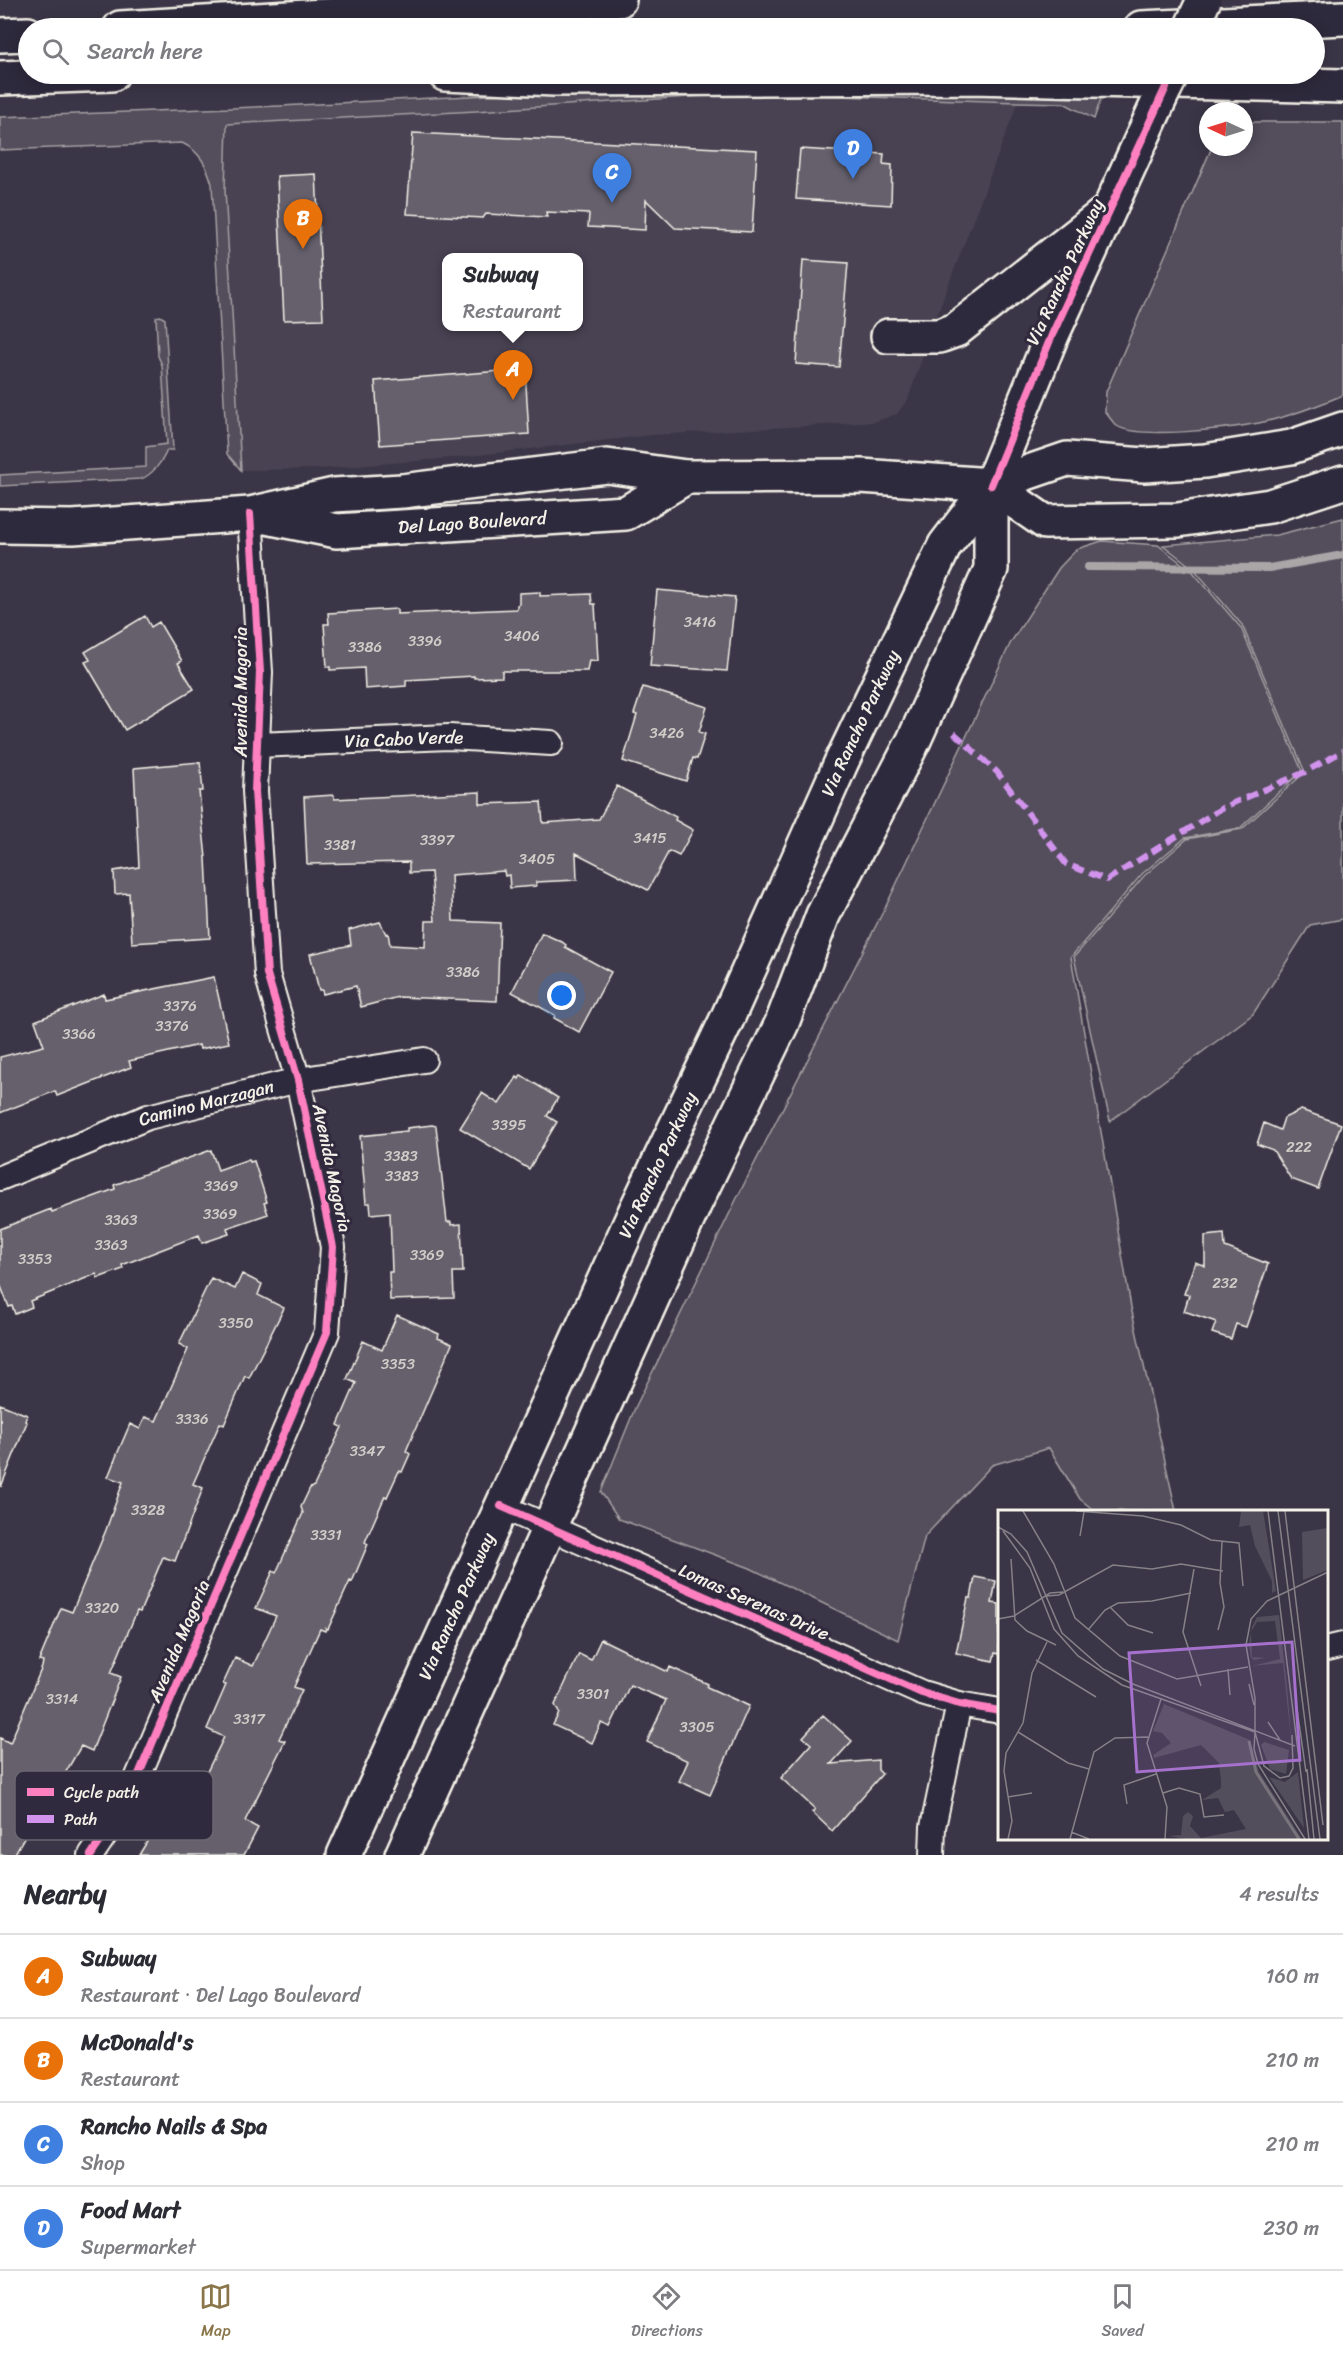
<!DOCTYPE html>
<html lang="en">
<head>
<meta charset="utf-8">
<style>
  :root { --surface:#fff; --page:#f7f7f7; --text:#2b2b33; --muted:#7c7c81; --line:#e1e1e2; --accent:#8a764a }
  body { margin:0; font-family:Sriracha,sans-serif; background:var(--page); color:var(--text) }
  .compass { position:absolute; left:1199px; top:102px; width:54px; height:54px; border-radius:50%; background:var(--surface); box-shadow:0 3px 15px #0003; rotate:274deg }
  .you { position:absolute; left:562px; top:996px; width:21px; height:21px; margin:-15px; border:4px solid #fff; border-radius:50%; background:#1a73e8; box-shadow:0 0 0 9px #1a73e833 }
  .badge { display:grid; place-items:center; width:39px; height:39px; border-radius:50%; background:var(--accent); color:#fff; font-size:20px; font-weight:700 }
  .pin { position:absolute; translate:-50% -50px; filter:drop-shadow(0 2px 3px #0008) }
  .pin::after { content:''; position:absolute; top:32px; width:21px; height:18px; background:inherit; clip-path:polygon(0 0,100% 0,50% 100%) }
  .popup { position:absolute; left:442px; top:253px; width:141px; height:78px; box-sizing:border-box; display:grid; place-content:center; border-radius:12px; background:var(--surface); filter:drop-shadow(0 2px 4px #0005); font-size:20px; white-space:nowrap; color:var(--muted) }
  .popup b { font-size:22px; color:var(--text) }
  .popup::after { content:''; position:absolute; left:50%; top:100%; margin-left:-12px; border:12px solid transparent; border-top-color:var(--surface) }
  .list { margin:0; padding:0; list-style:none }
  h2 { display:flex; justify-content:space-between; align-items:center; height:78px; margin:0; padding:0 24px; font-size:26px }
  h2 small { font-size:20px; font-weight:400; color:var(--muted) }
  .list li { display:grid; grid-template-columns:39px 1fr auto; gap:18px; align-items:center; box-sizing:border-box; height:84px; padding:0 24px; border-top:2px solid var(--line) }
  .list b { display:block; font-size:22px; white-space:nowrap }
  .list p { margin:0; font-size:20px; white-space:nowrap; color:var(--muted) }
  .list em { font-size:20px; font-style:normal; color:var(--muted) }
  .icon { flex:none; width:33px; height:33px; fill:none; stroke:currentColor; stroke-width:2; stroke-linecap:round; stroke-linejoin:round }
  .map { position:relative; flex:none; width:1343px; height:1855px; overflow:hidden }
  .search { position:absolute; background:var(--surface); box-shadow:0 3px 15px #0003; left:18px; right:18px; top:18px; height:66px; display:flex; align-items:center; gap:15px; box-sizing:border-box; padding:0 21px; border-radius:33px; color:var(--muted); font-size:22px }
  .sheet { height:414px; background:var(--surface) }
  nav { display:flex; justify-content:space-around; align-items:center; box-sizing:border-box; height:84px; border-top:2px solid var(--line); background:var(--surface); font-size:16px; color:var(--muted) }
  nav a { display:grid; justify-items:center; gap:3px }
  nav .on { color:var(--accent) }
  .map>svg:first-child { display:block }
  .built { fill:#484352; fill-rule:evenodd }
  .green { fill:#534e5c; stroke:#a4a0a2; stroke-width:1.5 }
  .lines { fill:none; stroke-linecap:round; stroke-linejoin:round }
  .stream { stroke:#aaa6a7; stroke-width:8 }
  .building { fill:#65616c; stroke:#f4f1e8; stroke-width:1.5 }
  .street-casing { stroke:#f4f1e8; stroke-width:28 }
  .secondary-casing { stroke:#f4f1e8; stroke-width:38 }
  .primary-casing { stroke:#f4f1e8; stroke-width:38 }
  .highway-casing { stroke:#f4f1e8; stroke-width:38 }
  .street { stroke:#2f2a3d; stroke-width:24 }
  .secondary { stroke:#2f2a3d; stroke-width:33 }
  .primary { stroke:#2f2a3d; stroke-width:33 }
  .highway { stroke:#2f2a3d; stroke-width:33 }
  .primary-bridge-casing { stroke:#f4f1e8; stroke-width:38; stroke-linecap:butt }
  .primary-bridge { stroke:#2f2a3d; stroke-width:33 }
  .quiet { stroke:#d193ec; stroke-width:6; stroke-dasharray:12 6; stroke-linecap:butt }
  .cycleway-casing { stroke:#2f2a3d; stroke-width:11 }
  .cycleway { stroke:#ff80c0; stroke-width:8 }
  .labels { text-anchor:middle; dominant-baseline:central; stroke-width:6; stroke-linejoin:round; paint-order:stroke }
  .number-label { font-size:15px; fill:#d0cdc9 }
  .street-label { font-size:18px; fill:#f4f1e8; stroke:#2f2a3d }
  .inset-river { fill:none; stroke:#78747b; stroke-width:3 }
  .inset-road { fill:none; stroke:#858187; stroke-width:1.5 }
  .view { fill:#a571cd; fill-opacity:0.15; stroke:#a571cd; stroke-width:3 }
  .inset-edge { fill:none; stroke:#f4f1e8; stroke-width:3 }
  .key { fill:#2f2a3d; stroke:#6a6670; stroke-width:1.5 }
  .key-label { font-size:16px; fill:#f4f1e8 }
</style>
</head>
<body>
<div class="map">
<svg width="1343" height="1855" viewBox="0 0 1343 1855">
  <rect width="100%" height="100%" fill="#3b3647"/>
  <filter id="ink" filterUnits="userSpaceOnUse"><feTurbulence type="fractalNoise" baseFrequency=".0167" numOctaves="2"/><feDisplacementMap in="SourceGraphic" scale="12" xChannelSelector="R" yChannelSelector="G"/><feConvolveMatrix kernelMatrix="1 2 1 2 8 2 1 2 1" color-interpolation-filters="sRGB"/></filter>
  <g filter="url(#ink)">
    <path class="built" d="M 751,93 L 1018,102 L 940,307 L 908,399 L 897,414 L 874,422 L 652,435 L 452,458 L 319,469 L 241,470 L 225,190 L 227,124 L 476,111 ZM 447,258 L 579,258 L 579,326 L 447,326 Z"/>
    <path class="green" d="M 1105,87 L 1094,119 L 1064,103 L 1018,102 L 751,93 L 476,111 L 227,124 L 225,190 L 241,470 L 227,454 L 212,184 C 207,166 200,151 182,143 L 0,150 L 0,117 L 281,106 L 619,88 Z
      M 1244,122 L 1343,122 L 1343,395 C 1317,406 1288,417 1259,423 C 1233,428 1138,440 1117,426 C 1113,423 1109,416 1105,412 L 1106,392 L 1212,147 L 1244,147 Z
      M 160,316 L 165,319 L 173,450 L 167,450 C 163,461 152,475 141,479 L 0,486 L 0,475 L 146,467 L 146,447 L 167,444 L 162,365 L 158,356 L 156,317 Z
      M 1343,518 L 1343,919 L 1310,925 L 1253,1014 L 1110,1121 L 1074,957 L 1144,876 L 1187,839 L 1242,829 L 1305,772 L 1242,625 L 1194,569 L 1163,545 L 1277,535 Z
      M 1102,541 L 1158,545 L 1193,572 L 1241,628 L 1302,771 L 1240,828 L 1185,838 L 1142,874 L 1071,957 L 1131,1307 L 1176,1511 L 1095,1511 L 1080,1499 L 1049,1448 L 992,1465 L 925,1536 L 898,1640 L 750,1568 L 619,1519 L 601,1492 L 635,1408 L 737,1198 L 886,906 L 1011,642 L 1059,568 L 1077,549 Z"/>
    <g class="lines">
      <path class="stream" d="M 1088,567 L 1269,568 L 1343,555"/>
    </g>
    <path class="building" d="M 413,133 L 757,150 L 752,232 L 675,228 L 646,200 L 645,230 L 588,227 L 589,214 L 546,212 L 547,217 L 486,214 L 483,218 L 407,214 Z
      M 800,149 L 884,154 L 883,164 L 892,165 L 891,205 L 796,199 Z
      M 316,174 L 323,319 L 284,320 L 277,176 Z
      M 803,260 L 848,263 L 839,367 L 796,364 Z
      M 525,369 L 529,434 L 380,445 L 375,381 Z
      M 657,590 L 735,597 L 727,671 L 650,666 Z
      M 540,592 L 540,596 L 591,594 L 592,604 L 595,604 L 598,661 L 589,660 L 587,671 L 502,671 L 502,677 L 474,678 L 474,676 L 406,680 L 406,686 L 365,689 L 364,668 L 330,670 L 330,667 L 327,667 L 324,624 L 329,624 L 328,613 L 397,609 L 397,614 L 517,609 L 517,605 L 519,604 L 519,593 Z
      M 145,616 L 151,627 L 159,622 L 182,661 L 178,663 L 194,689 L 125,730 L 85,662 L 90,660 L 85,652 Z
      M 643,687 L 707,707 L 699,732 L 705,734 L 697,759 L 693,758 L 686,781 L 623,761 L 637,715 L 634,714 Z
      M 200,762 L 203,791 L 199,791 L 206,858 L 210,938 L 132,943 L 129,893 L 115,894 L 114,871 L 139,867 L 134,768 Z
      M 617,786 L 676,817 L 675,820 L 693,830 L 679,856 L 669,851 L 648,890 L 576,853 L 577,880 L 536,882 L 536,886 L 510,888 L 509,875 L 505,876 L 504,871 L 451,875 L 453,921 L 500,923 L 497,1001 L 398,997 L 361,1007 L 356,986 L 323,994 L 322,990 L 319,990 L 310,954 L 351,945 L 349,930 L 380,922 L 386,934 L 388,933 L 390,945 L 425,947 L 426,921 L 435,921 L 431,872 L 409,873 L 409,862 L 307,864 L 304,797 L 334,795 L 334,799 L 480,792 L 480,804 L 541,802 L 543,823 L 599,819 Z
      M 542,933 L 562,942 L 566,945 L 565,947 L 611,972 L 579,1032 L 554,1018 L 555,1015 L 512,992 Z
      M 214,977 L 229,1043 L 200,1049 L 199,1045 L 129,1061 L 131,1067 L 57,1096 L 55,1091 L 0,1113 L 0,1057 L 44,1046 L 35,1021 L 104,994 L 105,999 Z
      M 521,1075 L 558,1098 L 547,1116 L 557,1122 L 529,1169 L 460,1128 L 482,1093 L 499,1104 L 517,1077 L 519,1079 Z
      M 1301,1110 L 1341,1124 L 1318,1189 L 1291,1179 L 1273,1150 L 1257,1144 L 1264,1123 L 1280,1130 L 1284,1118 Z
      M 432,1125 L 436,1126 L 447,1222 L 451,1222 L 451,1225 L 461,1224 L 463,1272 L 453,1272 L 454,1298 L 390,1300 L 389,1272 L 392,1272 L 390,1212 L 371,1214 L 370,1203 L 366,1203 L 360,1136 L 407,1131 L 407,1128 Z
      M 211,1150 L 218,1170 L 249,1159 L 250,1162 L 254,1161 L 267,1202 L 264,1203 L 268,1214 L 227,1228 L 229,1234 L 202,1243 L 199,1235 L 122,1265 L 123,1269 L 98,1278 L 96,1274 L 30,1301 L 32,1307 L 15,1314 L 12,1306 L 9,1307 L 0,1284 L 0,1229 L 51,1209 L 52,1212 L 115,1189 L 114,1185 Z
      M 1224,1234 L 1225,1247 L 1268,1264 L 1246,1327 L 1236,1324 L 1231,1339 L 1212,1333 L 1216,1322 L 1184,1311 L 1189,1295 L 1184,1294 L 1195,1262 L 1205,1266 L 1205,1236 Z
      M 242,1274 L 262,1284 L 258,1295 L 284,1308 L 249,1378 L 245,1376 L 224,1425 L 220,1423 L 193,1484 L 203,1488 L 175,1561 L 163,1557 L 140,1612 L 137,1611 L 111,1673 L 121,1677 L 92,1751 L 81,1746 L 53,1794 L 50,1792 L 14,1855 L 0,1855 L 0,1738 L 10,1743 L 42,1667 L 43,1662 L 39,1661 L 61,1608 L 72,1612 L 106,1530 L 123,1482 L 108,1477 L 118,1452 L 130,1424 L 140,1429 L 145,1417 L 156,1421 L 188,1349 L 179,1344 L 211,1278 L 235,1289 Z
      M 397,1315 L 439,1334 L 438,1338 L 452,1344 L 406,1451 L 410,1454 L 402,1472 L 399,1471 L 387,1497 L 385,1496 L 365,1542 L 368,1544 L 352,1582 L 350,1581 L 328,1629 L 326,1628 L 325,1631 L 320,1629 L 294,1687 L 302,1690 L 279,1739 L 285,1741 L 245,1821 L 258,1828 L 244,1855 L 139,1855 L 163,1815 L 181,1778 L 199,1788 L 224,1737 L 207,1729 L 226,1685 L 223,1684 L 235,1658 L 253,1666 L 276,1616 L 256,1608 L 273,1571 L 276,1573 L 303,1513 L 301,1507 L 310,1488 L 314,1486 L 342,1427 L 338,1425 L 356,1383 L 347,1379 L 363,1341 L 382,1350 Z
      M 0,1404 L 27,1415 L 25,1421 L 27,1422 L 1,1487 Z
      M 975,1577 L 996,1581 L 992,1603 L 999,1604 L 999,1654 L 995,1653 L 993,1661 L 956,1653 L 968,1598 L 971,1598 Z
      M 601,1639 L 668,1672 L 670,1667 L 708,1684 L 707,1687 L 749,1706 L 710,1795 L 679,1781 L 688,1761 L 647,1742 L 666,1700 L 630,1685 L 610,1727 L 601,1723 L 592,1743 L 553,1725 L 559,1713 L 555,1705 L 579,1654 L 591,1660 Z
      M 823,1715 L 852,1741 L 831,1764 L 878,1760 L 878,1770 L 882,1774 L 832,1831 L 812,1812 L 815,1809 L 781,1778 L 811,1744 L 803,1737 Z"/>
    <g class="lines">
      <g class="street-casing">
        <g id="street">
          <path id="s1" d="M 257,745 L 449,737 L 551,743"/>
          <path id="s2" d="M 0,1178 L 148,1117 L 298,1080 L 424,1060"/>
          <path d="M 501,1506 L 922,1693 L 959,1704 L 1000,1711"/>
          <path d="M 1326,1649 L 1343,1645"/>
          <path d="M 91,1855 L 128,1800 L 327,1332 L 333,1247 L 298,1080 L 267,974 L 255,791 L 260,672 L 250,514"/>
          <path d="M 932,1855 L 933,1827 L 959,1704"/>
        </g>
      </g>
      <g class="secondary-casing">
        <g id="secondary">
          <path id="s3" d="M 262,516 L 337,531 L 626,513 L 686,477"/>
          <path d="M 0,526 L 73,527 L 250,514 L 334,495 L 402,491 L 607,466 L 686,477 L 861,476 L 991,485"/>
        </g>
      </g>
      <g class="primary-casing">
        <g id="primary">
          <path d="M 888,336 L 939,336 L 956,330 L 1105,213"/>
          <path id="s4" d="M 344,1855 L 636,1210 L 727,1019 L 841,763 L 945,545 L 991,485 L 1052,335 L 1163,92"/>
          <path d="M 402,1855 L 695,1203 L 782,1023 L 823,915 L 914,740 L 991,569 L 991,485"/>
        </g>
      </g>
      <g class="highway-casing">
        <path id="highway" d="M 120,28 L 475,7 L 619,0
          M 1141,28 L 1343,18
          M 0,35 L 28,34
          M 445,74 L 554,79 L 972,77 L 1343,86
          M 0,78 L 112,74
          M 991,485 L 1045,522 L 1178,520 L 1270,506 L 1343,482
          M 991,485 L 1067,459 L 1144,465 L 1205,461 L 1291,447 L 1343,429"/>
      </g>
      <use href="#street" class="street"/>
      <use href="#secondary" class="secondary"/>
      <use href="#primary" class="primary"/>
      <use href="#highway" class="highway"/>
      <g class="primary-bridge-casing">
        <path id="primary-bridge" d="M 1191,28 L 1204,0
          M 1163,92 L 1172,74"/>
      </g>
      <use href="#primary-bridge" class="primary-bridge"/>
      <path class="quiet" d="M 954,733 L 997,772 L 1066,864 L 1107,880 L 1222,808 L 1305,772 L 1343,751"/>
      <g class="cycleway-casing">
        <path id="cycleway" d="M 991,485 L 1052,335 L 1172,74
          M 501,1506 L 922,1693 L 959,1704 L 1000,1711
          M 91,1855 L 128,1800 L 327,1332 L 333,1247 L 298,1080 L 267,974 L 255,791 L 260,672 L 250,514"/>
      </g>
      <use href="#cycleway" class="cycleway"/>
    </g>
  </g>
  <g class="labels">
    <g class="number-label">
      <text x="700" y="622">3416</text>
      <text x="522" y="636">3406</text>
      <text x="425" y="641">3396</text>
      <text x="365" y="647">3386</text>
      <text x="667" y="733">3426</text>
      <text x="650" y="838">3415</text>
      <text x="437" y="840">3397</text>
      <text x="340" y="845">3381</text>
      <text x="537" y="859">3405</text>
      <text x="463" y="972">3386</text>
      <text x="180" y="1006">3376</text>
      <text x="172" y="1026">3376</text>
      <text x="79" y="1034">3366</text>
      <text x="509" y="1125">3395</text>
      <text x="1299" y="1147">222</text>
      <text x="401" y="1156">3383</text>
      <text x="402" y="1176">3383</text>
      <text x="221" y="1186">3369</text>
      <text x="220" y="1214">3369</text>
      <text x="121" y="1220">3363</text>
      <text x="111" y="1245">3363</text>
      <text x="427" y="1255">3369</text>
      <text x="35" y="1259">3353</text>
      <text x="1225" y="1283">232</text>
      <text x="236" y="1323">3350</text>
      <text x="398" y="1364">3353</text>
      <text x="192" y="1419">3336</text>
      <text x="367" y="1451">3347</text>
      <text x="148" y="1510">3328</text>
      <text x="326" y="1535">3331</text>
      <text x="102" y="1608">3320</text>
      <text x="593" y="1694">3301</text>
      <text x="62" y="1699">3314</text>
      <text x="249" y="1719">3317</text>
      <text x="697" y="1727">3305</text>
    </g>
    <g class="street-label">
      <text transform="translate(1065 272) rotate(-65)">Via Rancho Parkway</text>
      <text stroke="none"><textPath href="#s3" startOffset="212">Del Lago Boulevard</textPath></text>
      <text transform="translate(241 692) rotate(-90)">Avenida Magoria</text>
      <text stroke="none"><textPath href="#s4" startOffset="1244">Via Rancho Parkway</textPath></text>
      <text stroke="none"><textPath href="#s1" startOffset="147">Via Cabo Verde</textPath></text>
      <text stroke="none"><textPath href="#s2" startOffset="220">Camino Marzagan</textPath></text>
      <text stroke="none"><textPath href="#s4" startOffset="758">Via Rancho Parkway</textPath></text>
      <text transform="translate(332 1168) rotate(78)">Avenida Magoria</text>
      <text transform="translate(754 1602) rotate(24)">Lomas Serenas Drive</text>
      <text stroke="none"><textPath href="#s4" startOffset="273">Via Rancho Parkway</textPath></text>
      <text transform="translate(179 1641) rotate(-67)">Avenida Magoria</text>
    </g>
  </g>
  <g transform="translate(998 1510)">
    <rect width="330" height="330" fill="#3b3647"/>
    <path d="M 243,1 L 265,1 L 278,81 L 274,83 L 274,71 L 257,36 L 252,15 L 241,17 ZM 330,18 L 330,60 L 305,70 L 304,22 ZM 281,105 L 290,187 L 293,230 L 285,153 L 254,156 L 282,149 L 277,111 L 259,112 L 253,122 L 254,147 L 267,148 L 256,150 L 253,147 L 251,134 L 254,117 L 259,107 ZM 166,194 L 252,230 L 261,262 L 304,329 L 188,329 L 171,326 L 183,325 L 185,306 L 190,302 L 195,306 L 192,316 L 203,328 L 248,319 L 236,300 L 227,302 L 220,288 L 204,290 L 223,278 L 223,271 L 221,253 L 203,235 L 156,248 L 155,245 L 173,233 L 164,223 L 155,221 ZM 266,232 L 291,240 L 288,264 L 272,259 L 263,235 ZM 300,262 L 306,318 L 271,267 L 287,272 Z" fill="#534e5c"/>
    <path class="inset-river" d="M 251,231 L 258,262 L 301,329"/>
    <path class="inset-road" d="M 25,1 L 56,54 L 77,108 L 122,146 L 179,169 L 250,157M 78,1 L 145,6 L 183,15 L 213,30 L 241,33 L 245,76M 270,1 L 311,329M 280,1 L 322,329M 287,1 L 325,315M 0,17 L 13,24 L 29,42 L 64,123 L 105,159 L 135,174 L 297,236M 5,21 L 32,58 L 56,119 L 80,146 L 124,175 L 257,222M 82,26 L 86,2M 13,49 L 17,110 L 29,121 L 58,135M 196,59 L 185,122 L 203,176M 48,86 L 61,85 L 115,55 L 154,59 L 183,54 L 225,61M 112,97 L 130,115 L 155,123M 0,109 L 16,106 L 52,83 L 65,82M 90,120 L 107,100 L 120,93 L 154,91 L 193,83M 220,120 L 226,97 L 222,73 L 224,31M 38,150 L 98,187M 230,159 L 232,185M 251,174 L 256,195M 163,189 L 149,233 L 169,297 L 167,329M 299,199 L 308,262M 270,212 L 282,230M 20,222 L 70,253 L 91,259M 257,222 L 257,188 L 248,135 L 253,109 L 269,91 L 330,62M 257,222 L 266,256 L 282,268 L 291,266 L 295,258 L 294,225M 257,222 L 256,239 L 260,254 L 307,329M 309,259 L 316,329M 165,283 L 181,278 L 202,284 L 206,307 L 226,305M 10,287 L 34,283M 129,294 L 126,275 L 158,264M 73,322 L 91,329M 10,329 L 14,311 L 6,261 L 8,243 L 25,213 L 34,163 L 49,132M 72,329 L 96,242 L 117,228 L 150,227"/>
    <path class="view" d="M 294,132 L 302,250 L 139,262 L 131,143 Z"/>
    <rect width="330" height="330" class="inset-edge"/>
  </g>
  <rect x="15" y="1771" width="198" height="69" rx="9" class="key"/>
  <rect x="27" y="1788" width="27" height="8" fill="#ff80c0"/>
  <rect x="27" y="1815" width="27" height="8" fill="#d193ec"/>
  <g class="key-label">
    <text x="64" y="1798">Cycle path</text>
    <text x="64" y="1825">Path</text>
  </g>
</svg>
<svg class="compass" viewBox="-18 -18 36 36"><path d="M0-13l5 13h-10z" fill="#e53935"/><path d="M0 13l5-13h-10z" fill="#7c7c81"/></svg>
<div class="you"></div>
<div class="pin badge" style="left:513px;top:400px;background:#e8710a">A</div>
<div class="popup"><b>Subway</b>Restaurant</div>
<div class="pin badge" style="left:303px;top:249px;background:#e8710a">B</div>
<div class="pin badge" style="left:612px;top:203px;background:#3f7fe0">C</div>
<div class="pin badge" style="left:853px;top:179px;background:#3f7fe0">D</div>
<div class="search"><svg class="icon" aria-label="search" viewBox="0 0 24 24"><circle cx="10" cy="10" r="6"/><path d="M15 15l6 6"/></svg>Search here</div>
</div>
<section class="sheet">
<h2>Nearby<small>4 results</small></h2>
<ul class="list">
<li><span class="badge" style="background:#e8710a">A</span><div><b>Subway</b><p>Restaurant · Del Lago Boulevard</p></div><em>160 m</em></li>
<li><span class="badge" style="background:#e8710a">B</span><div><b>McDonald's</b><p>Restaurant</p></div><em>210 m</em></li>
<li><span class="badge" style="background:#3f7fe0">C</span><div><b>Rancho Nails &amp; Spa</b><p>Shop</p></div><em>210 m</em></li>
<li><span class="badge" style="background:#3f7fe0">D</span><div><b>Food Mart</b><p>Supermarket</p></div><em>230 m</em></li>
</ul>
</section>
<nav>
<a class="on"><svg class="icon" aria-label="map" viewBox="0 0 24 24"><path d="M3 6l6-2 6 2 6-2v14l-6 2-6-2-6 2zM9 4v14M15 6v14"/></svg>Map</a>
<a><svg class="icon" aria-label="directions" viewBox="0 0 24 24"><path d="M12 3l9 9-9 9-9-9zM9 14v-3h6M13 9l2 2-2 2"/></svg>Directions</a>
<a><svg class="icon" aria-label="saved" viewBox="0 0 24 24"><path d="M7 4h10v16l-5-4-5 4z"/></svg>Saved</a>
</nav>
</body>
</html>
